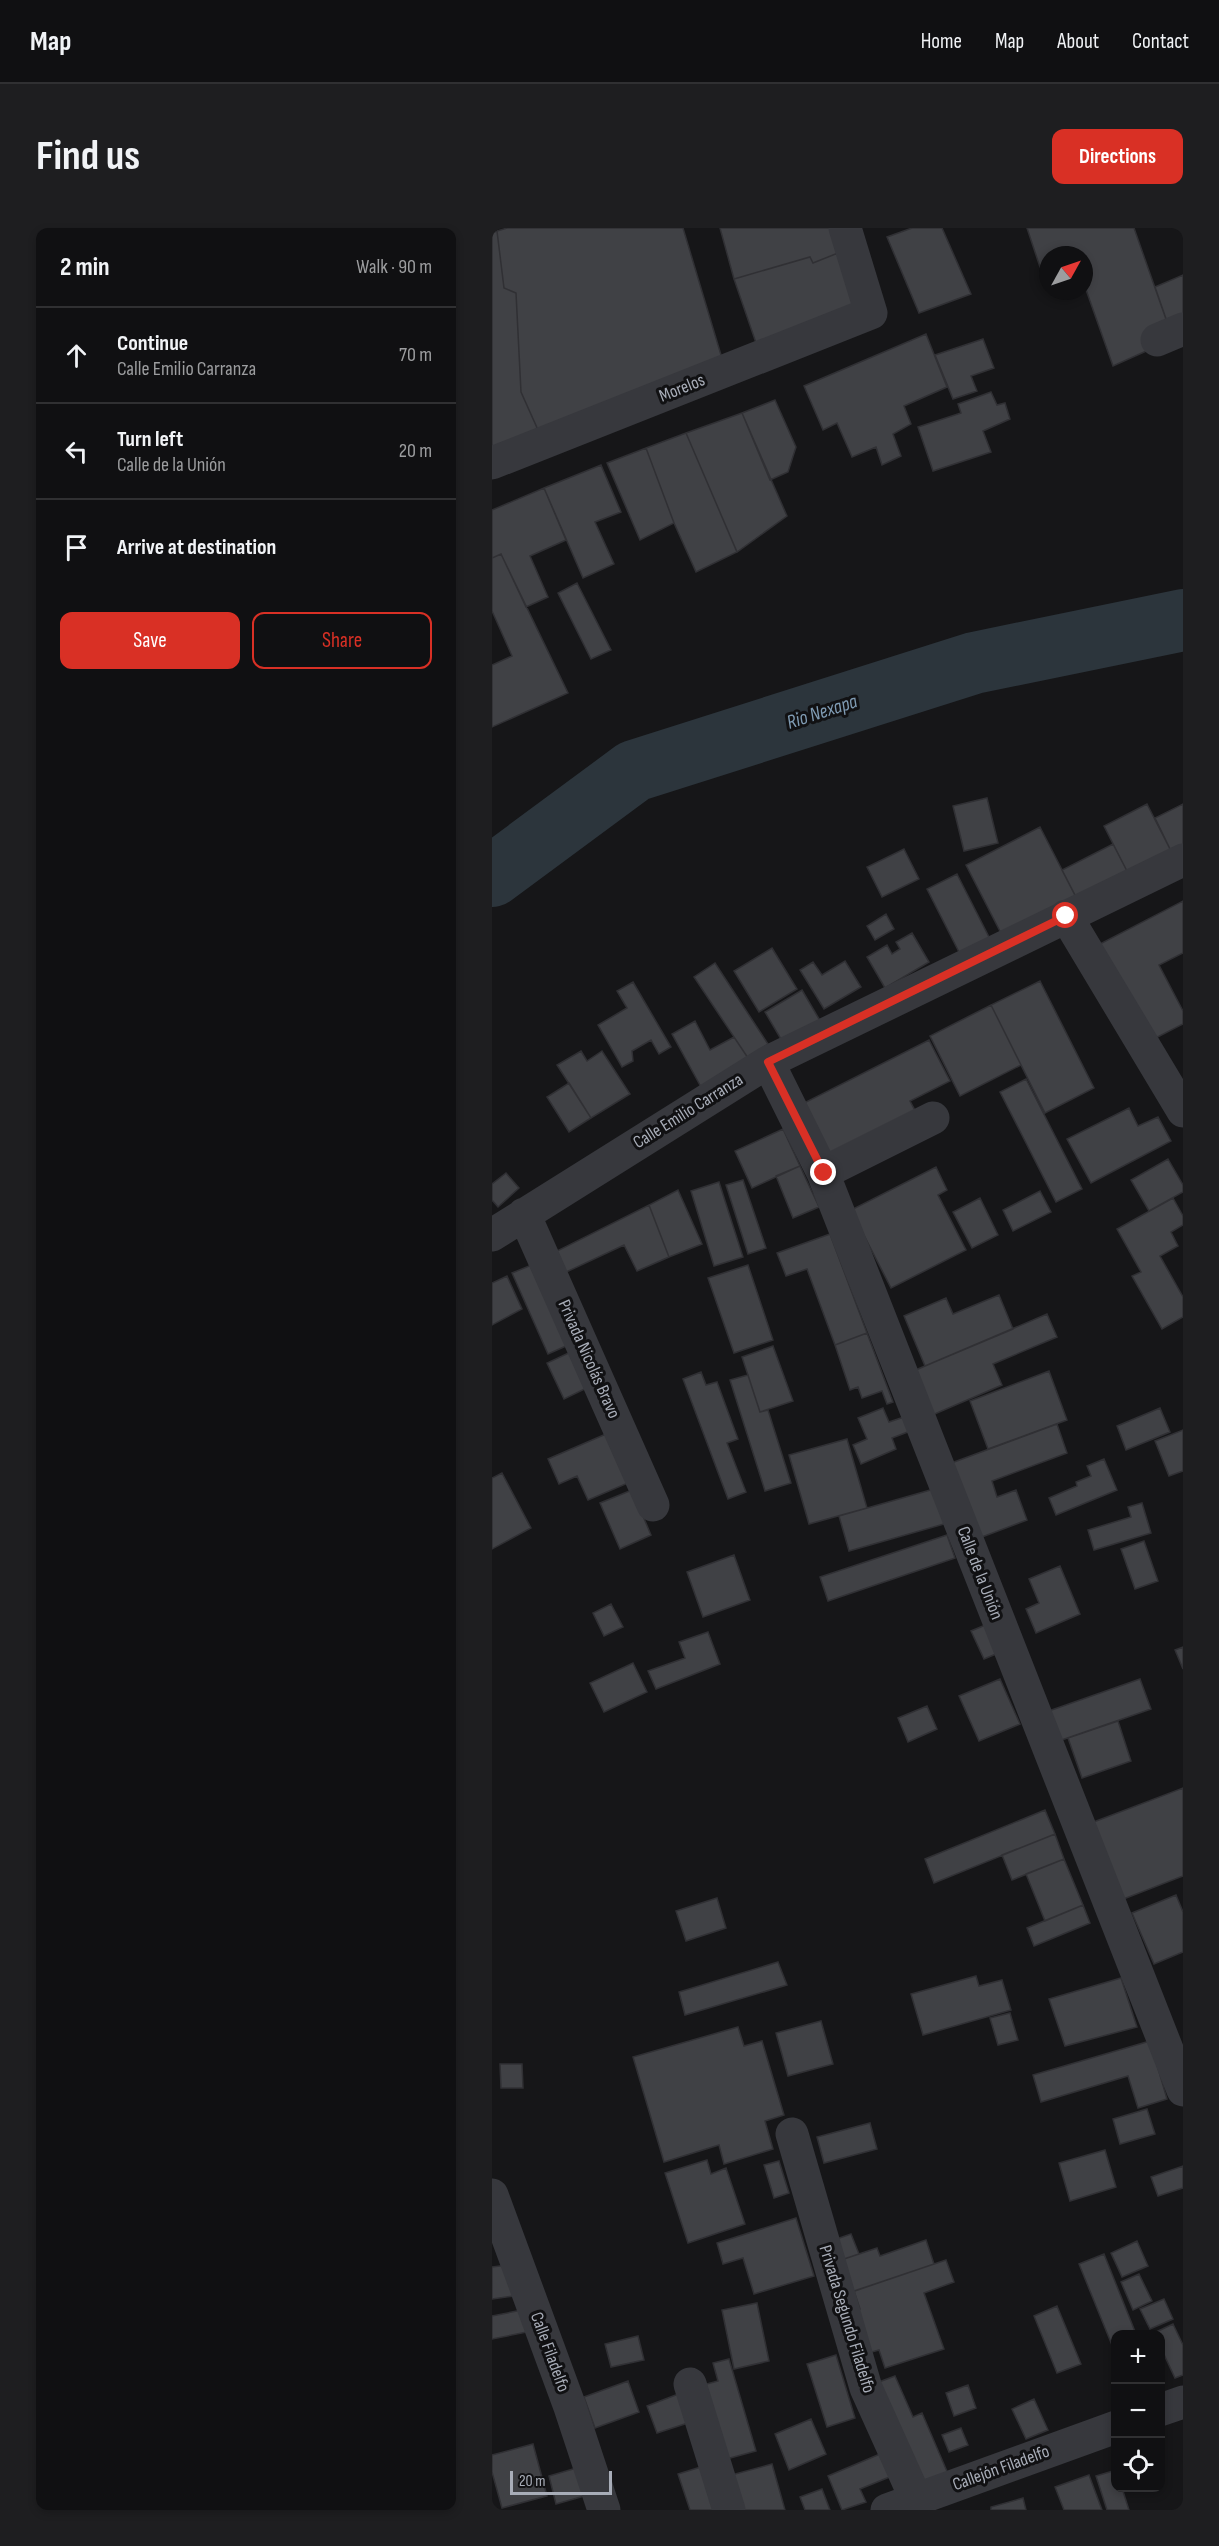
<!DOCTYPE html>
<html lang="en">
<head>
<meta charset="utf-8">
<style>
  :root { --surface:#101012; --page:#1e1e20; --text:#f1f3f6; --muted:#9c9d9f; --line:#303032; --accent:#d93025 }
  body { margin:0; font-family:"Sofia Sans Condensed",sans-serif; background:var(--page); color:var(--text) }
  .controls { position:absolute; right:18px; bottom:18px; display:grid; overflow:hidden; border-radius:12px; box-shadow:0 3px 9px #0003 }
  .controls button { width:54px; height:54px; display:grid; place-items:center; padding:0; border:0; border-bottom:2px solid var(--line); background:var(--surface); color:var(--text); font:30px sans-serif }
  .compass { position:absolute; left:547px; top:18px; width:54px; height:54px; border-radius:50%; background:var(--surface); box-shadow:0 3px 9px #0003; rotate:50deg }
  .scale { position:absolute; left:18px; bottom:15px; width:102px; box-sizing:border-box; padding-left:6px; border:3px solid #a8adb8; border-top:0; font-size:16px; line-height:21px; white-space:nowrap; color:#a8adb8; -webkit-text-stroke:4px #111113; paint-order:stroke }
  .stop { position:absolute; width:18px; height:18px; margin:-14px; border:4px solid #d93025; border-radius:50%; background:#fff }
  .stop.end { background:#d93025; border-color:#fff; box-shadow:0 2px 6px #0008 }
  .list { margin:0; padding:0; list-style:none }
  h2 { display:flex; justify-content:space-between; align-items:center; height:78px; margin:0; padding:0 24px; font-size:26px }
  h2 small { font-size:20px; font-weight:400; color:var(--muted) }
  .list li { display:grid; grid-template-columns:39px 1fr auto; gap:18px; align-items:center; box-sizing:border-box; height:96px; padding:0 24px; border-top:2px solid var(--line) }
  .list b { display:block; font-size:22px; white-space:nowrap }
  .list p { margin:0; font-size:20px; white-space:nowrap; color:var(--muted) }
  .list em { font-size:20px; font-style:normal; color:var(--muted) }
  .actions { display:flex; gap:12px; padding:18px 24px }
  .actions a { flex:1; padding:14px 0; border:2px solid var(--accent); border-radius:12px; text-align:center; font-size:21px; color:var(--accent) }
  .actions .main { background:var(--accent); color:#fff }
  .icon { flex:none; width:33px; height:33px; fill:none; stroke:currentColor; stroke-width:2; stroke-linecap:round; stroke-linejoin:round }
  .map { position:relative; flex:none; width:691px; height:2282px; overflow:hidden; border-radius:12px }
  header { display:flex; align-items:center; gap:36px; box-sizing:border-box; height:84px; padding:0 30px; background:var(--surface); border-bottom:2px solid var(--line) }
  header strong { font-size:28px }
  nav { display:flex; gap:33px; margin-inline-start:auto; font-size:21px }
  .intro { display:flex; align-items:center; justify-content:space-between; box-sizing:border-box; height:144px; padding:0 36px }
  h1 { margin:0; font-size:42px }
  .button { padding:15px 27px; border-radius:12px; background:var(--accent); color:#fff; font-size:21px; font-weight:700 }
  main { display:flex; gap:36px; padding:0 36px }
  aside { flex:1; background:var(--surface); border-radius:12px; box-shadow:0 3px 9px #0003 }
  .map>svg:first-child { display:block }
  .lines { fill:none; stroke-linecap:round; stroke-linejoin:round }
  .river { stroke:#2c353c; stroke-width:62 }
  .building { fill:#404145; stroke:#303034; stroke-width:1.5 }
  .minor { stroke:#37383d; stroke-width:33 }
  .route { stroke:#d93025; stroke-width:8 }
  .labels { text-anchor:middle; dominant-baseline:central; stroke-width:6; stroke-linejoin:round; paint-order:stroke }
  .street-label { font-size:18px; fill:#a8adb8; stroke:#111113 }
  .water-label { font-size:20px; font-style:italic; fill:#7f9bb3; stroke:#111113 }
</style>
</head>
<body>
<header>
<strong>Map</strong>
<nav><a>Home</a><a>Map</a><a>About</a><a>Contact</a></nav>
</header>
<div class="intro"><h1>Find us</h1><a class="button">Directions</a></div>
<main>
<aside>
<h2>2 min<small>Walk · 90 m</small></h2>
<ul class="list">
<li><svg class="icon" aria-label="ahead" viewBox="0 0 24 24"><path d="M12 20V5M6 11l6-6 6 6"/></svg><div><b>Continue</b><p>Calle Emilio Carranza</p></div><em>70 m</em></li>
<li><svg class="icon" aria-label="left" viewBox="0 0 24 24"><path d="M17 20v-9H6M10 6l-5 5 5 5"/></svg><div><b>Turn left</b><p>Calle de la Unión</p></div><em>20 m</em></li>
<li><svg class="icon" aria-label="arrive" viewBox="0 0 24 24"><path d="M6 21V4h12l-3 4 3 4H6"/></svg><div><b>Arrive at destination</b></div></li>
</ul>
<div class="actions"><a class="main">Save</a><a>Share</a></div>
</aside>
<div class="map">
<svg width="691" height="2282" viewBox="0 0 691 2282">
  <rect width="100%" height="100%" fill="#161618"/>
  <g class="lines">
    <path class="river" d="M 0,648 L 142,543 L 482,435 L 691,392"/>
  </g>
  <path class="building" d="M 15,0 L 191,0 L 235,147 L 51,213 L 29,164 L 24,65 L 12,60 L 5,3 Z
    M 228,0 L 338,0 L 346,25 L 321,35 L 318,29 L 242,51 Z
    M 420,0 L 450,0 L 479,66 L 427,85 L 395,9 Z
    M 535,0 L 642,0 L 681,111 L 621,138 L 592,56 L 592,27 L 556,27 L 556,36 L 548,39 Z
    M 5,3 L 12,60 L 24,65 L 29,164 L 51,213 L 0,229 L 0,5 Z
    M 346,25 L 370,92 L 272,138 L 242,51 L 318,29 L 321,35 Z
    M 691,47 L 691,107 L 681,111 L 663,59 Z
    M 434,106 L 455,159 L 412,178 L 419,196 L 401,206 L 409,228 L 390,237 L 384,219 L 360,229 L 345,195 L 331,202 L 312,158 Z
    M 491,111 L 502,140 L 479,148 L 485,163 L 461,171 L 443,127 Z
    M 499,164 L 505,177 L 513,175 L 518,191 L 491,203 L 499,224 L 441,243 L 426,199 L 469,185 L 466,176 Z
    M 283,172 L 304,219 L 296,244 L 278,252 L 250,185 Z
    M 250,185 L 295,288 L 245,324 L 194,205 Z
    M 194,205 L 245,324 L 204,344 L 182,295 L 154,220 Z
    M 154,220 L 182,295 L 148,312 L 115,235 Z
    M 109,237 L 129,284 L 103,294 L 122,336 L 91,350 L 52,260 Z
    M 52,260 L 74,312 L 38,328 L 56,369 L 34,379 L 9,326 L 0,330 L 0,282 Z
    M 9,326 L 76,465 L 0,499 L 0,437 L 20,428 L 0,383 L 0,330 Z
    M 85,355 L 119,422 L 99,431 L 66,365 Z
    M 495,570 L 506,615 L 472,623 L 461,578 Z
    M 655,576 L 680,625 L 637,647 L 612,598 Z
    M 691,576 L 691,620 L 680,625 L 663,590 Z
    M 548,599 L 586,673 L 512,711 L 474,637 Z
    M 621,616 L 637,647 L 586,673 L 570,642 Z
    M 412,621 L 427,651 L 390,669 L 375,639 Z
    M 465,646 L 498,711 L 468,726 L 435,661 Z
    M 691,673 L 691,725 L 667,737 L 691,783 L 691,796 L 654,815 L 604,718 Z
    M 394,686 L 402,701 L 383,712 L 375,698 Z
    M 420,705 L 437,734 L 393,760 L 375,729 L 395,717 L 400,726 L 408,721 L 404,714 Z
    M 280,720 L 305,761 L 267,784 L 242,743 Z
    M 353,733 L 369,759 L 332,781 L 308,742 L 321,734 L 330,747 Z
    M 223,735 L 276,816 L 256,830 L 202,749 Z
    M 548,753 L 602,860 L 553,885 L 499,777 Z
    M 141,754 L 179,819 L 167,826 L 159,812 L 140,823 L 141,833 L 130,839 L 106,797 L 135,780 L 125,763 Z
    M 310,762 L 330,796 L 293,818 L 273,784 Z
    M 499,777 L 529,837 L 468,868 L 438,808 Z
    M 203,793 L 218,822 L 242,809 L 256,830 L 209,859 L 180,806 Z
    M 437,812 L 458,853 L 418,873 L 426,888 L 338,932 L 310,876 Z
    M 89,823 L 95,833 L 110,823 L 138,866 L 99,890 L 65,837 Z
    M 534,851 L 590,961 L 564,974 L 508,864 Z
    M 77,855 L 99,890 L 77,904 L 55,869 Z
    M 637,880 L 646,898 L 666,889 L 679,913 L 599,955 L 575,911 Z
    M 291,901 L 308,938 L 260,960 L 243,923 Z
    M 676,931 L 691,957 L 691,964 L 657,983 L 639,952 Z
    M 308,938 L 327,979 L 301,990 L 284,948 Z
    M 444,939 L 455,962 L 446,967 L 474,1022 L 399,1060 L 359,982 Z
    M 14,945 L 27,960 L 6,979 L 0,972 L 0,956 Z
    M 251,952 L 274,1020 L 256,1026 L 234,957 Z
    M 227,954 L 251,1029 L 222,1038 L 199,963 Z
    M 186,962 L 210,1016 L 177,1029 L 157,977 Z
    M 548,963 L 559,984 L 521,1003 L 511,982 Z
    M 488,970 L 506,1007 L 480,1020 L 461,984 Z
    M 681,970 L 691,988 L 691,997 L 679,1004 L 686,1018 L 668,1028 L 691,1069 L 691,1089 L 670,1101 L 640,1048 L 649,1044 L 625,1001 Z
    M 157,977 L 177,1029 L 145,1043 L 132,1017 L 70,1046 L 61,1025 Z
    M 338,1006 L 375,1105 L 343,1117 L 315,1041 L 294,1048 L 285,1025 Z
    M 47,1034 L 83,1114 L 56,1126 L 20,1045 Z
    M 256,1037 L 281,1112 L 242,1125 L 216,1050 Z
    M 15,1048 L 30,1081 L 0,1097 L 0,1055 Z
    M 507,1067 L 521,1101 L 433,1138 L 412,1088 L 454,1070 L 461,1086 Z
    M 555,1086 L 565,1109 L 501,1136 L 510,1157 L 438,1188 L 419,1144 Z
    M 375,1105 L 401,1174 L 395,1176 L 390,1163 L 370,1170 L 366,1159 L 358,1162 L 343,1117 Z
    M 281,1118 L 301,1173 L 268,1184 L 250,1129 Z
    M 83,1122 L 101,1157 L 72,1171 L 55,1135 Z
    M 557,1143 L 575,1192 L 496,1221 L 478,1173 Z
    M 209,1144 L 214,1157 L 225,1154 L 246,1211 L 235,1215 L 254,1264 L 236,1271 L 191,1151 Z
    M 256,1147 L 268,1184 L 276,1182 L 299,1255 L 273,1263 L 238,1152 Z
    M 391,1180 L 397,1194 L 415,1188 L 421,1202 L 400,1210 L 404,1221 L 369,1236 L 361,1217 L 375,1211 L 366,1190 Z
    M 668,1180 L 678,1204 L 634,1222 L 625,1198 Z
    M 565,1196 L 575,1225 L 500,1253 L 505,1269 L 524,1262 L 535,1292 L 482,1312 L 454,1237 Z
    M 691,1202 L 691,1243 L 677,1248 L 663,1213 Z
    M 114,1206 L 143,1252 L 96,1272 L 85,1248 L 67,1256 L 56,1231 Z
    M 355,1211 L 375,1280 L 317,1296 L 297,1227 Z
    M 612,1231 L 625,1262 L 564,1287 L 557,1270 L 585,1258 L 584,1254 L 599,1248 L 595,1238 Z
    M 10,1245 L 39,1300 L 0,1321 L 0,1250 Z
    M 449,1259 L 459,1294 L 357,1323 L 347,1288 Z
    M 140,1262 L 159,1307 L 128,1321 L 108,1275 Z
    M 650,1275 L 659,1305 L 602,1322 L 596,1302 L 639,1289 L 636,1279 Z
    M 455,1307 L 463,1330 L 336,1373 L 328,1349 Z
    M 652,1313 L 666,1353 L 643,1361 L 629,1321 Z
    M 242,1327 L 258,1372 L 211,1389 L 195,1344 Z
    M 568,1338 L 588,1386 L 544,1405 L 534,1381 L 547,1375 L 537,1351 Z
    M 119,1376 L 131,1399 L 112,1408 L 101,1385 Z
    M 503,1393 L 516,1421 L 492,1431 L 479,1403 Z
    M 216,1404 L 228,1436 L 164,1461 L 156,1443 L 193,1430 L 187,1414 Z
    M 691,1419 L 691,1441 L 683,1422 Z
    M 141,1435 L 155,1464 L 112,1484 L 98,1455 Z
    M 508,1451 L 528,1496 L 487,1513 L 467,1468 Z
    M 648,1451 L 659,1481 L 561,1515 L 551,1485 Z
    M 435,1478 L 445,1501 L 416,1514 L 406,1490 Z
    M 626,1493 L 639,1533 L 590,1550 L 576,1510 Z
    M 691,1560 L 691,1648 L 629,1672 L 599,1595 Z
    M 553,1582 L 563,1606 L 442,1655 L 433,1631 Z
    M 563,1606 L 572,1631 L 520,1652 L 510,1627 Z
    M 572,1631 L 591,1677 L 553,1693 L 534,1646 Z
    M 684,1667 L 691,1684 L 691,1724 L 662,1736 L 640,1685 Z
    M 225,1670 L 234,1700 L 194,1713 L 184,1683 Z
    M 591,1677 L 598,1695 L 542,1718 L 535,1700 Z
    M 286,1734 L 295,1757 L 193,1787 L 187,1764 Z
    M 484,1748 L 487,1758 L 510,1752 L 519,1782 L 431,1807 L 419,1766 Z
    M 629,1750 L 645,1799 L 573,1818 L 557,1771 Z
    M 518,1785 L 526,1812 L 506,1817 L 498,1790 Z
    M 329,1793 L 341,1836 L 296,1848 L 284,1805 Z
    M 246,1799 L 252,1818 L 270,1813 L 292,1887 L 273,1893 L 281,1921 L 232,1936 L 227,1917 L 172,1934 L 141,1829 Z
    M 658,1813 L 675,1871 L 646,1880 L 636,1848 L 549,1874 L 541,1847 Z
    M 8,1836 L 30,1836 L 31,1860 L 9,1860 Z
    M 655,1881 L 663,1906 L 628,1916 L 621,1891 Z
    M 378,1895 L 385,1921 L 332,1935 L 325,1909 Z
    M 613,1922 L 624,1959 L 578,1973 L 567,1935 Z
    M 215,1932 L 219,1946 L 234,1940 L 253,1996 L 196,2015 L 173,1945 Z
    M 287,1933 L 297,1965 L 282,1970 L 272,1937 Z
    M 691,1938 L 691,1960 L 666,1968 L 659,1949 Z
    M 304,1990 L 322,2048 L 262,2066 L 251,2030 L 231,2036 L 225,2015 Z
    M 359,2006 L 367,2026 L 340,2035 L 333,2015 Z
    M 434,2012 L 442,2036 L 351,2067 L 340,2035 L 385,2020 L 388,2028 Z
    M 645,2013 L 656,2038 L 630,2049 L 619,2025 Z
    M 612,2026 L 644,2106 L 624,2106 L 624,2127 L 587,2036 Z
    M 454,2032 L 462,2054 L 432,2065 L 452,2121 L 393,2140 L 387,2122 L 380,2124 L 354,2086 L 368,2081 L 362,2063 Z
    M 15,2037 L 22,2068 L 0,2071 L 0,2039 Z
    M 647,2046 L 660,2073 L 641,2082 L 629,2054 Z
    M 672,2071 L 681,2091 L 658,2101 L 648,2081 Z
    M 265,2075 L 277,2133 L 242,2141 L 230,2082 Z
    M 565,2078 L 589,2136 L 565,2145 L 542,2088 Z
    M 30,2082 L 35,2104 L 0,2111 L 0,2088 Z
    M 681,2096 L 691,2117 L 691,2147 L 683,2150 L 668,2118 L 668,2106 L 662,2105 Z
    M 146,2108 L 152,2132 L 119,2139 L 113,2116 Z
    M 344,2127 L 363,2190 L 335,2199 L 315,2136 Z
    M 237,2131 L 264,2223 L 227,2233 L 207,2158 L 226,2153 L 221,2135 Z
    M 403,2148 L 421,2189 L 430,2185 L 457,2248 L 432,2259 L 379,2157 Z
    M 136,2153 L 147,2184 L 103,2200 L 92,2169 Z
    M 476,2157 L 484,2180 L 462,2188 L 454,2165 Z
    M 189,2165 L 199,2194 L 165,2205 L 155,2178 Z
    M 542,2171 L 556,2202 L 534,2211 L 520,2181 Z
    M 319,2191 L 334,2226 L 297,2242 L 283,2206 Z
    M 469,2200 L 476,2217 L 457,2224 L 450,2207 Z
    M 41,2216 L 55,2268 L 10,2280 L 0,2244 L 0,2227 Z
    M 395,2223 L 405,2246 L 368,2261 L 374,2274 L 350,2282 L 336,2248 Z
    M 280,2236 L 293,2282 L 242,2282 L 232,2249 Z
    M 212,2238 L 226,2282 L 198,2282 L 186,2246 Z
    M 88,2239 L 96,2267 L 64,2276 L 57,2248 Z
    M 624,2242 L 624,2260 L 630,2260 L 637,2282 L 615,2282 L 604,2248 Z
    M 597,2247 L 610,2282 L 572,2282 L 563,2259 Z
    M 330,2261 L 338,2282 L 313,2282 L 308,2269 Z
    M 531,2270 L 534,2282 L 499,2282 L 499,2279 Z"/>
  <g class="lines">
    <path class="minor" d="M 665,112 L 691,101
      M 0,235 L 379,85 L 353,0
      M 574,688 L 691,883
      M 276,834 L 331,945 L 691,1862
      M 331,945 L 441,890
      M 32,986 L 161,1277
      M 0,1007 L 276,834 L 691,632
      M 300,1906 L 374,2160 L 424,2271
      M 0,1967 L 78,2179 L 112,2282
      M 198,2156 L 237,2282
      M 668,2182 L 691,2174
      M 395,2282 L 624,2199"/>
  </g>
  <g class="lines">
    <path class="route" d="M 332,945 L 276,834 L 574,688"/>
  </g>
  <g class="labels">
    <g class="street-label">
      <text transform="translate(190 160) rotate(-22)">Morelos</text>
      <text transform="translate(196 883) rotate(-32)">Calle Emilio Carranza</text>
      <text transform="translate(97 1131) rotate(66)">Privada Nicolás Bravo</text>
      <text transform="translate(488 1345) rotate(69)">Calle de la Unión</text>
      <text transform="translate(355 2091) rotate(73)">Privada Segundo Filadelfo</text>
      <text transform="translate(58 2124) rotate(70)">Calle Filadelfo</text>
      <text transform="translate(509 2240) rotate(-20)">Callejón Filadelfo</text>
    </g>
    <g class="water-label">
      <text transform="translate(330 484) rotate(-18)">Rio Nexapa</text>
    </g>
  </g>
</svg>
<div class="controls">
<button>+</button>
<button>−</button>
<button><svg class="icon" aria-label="locate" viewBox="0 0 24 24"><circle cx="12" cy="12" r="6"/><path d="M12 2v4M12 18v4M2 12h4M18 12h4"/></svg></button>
</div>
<svg class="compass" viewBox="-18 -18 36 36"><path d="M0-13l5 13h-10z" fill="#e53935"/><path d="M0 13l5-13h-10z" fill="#9c9d9f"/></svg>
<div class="scale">20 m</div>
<div class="stop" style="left:574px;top:688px"></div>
<div class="stop end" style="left:332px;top:945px"></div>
</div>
</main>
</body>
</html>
